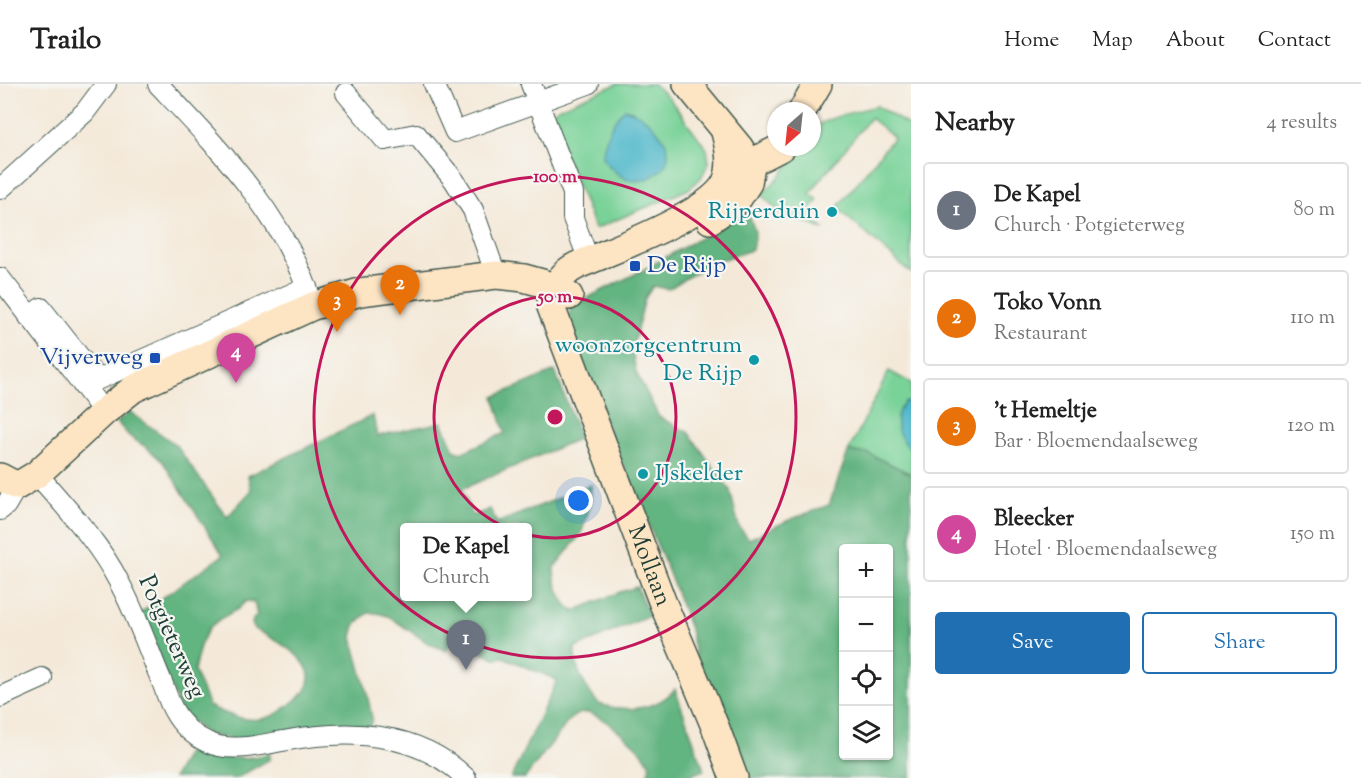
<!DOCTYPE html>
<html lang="en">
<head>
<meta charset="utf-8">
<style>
  :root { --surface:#fff; --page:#f2f2f2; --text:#222; --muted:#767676; --line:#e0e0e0; --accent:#1f6fb2 }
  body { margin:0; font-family:"Sorts Mill Goudy",serif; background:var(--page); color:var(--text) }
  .controls { position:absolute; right:18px; bottom:18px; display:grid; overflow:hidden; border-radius:6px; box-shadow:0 2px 4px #0004 }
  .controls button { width:54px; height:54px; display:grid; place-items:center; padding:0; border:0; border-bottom:2px solid var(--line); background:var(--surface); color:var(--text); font:30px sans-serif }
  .compass { position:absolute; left:767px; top:18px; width:54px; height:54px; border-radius:50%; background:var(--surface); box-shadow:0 2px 4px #0004; rotate:207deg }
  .you { position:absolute; left:579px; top:417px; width:21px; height:21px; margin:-15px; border:4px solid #fff; border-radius:50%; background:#1a73e8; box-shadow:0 0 0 9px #1a73e833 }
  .badge { display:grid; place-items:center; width:39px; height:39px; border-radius:50%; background:var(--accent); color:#fff; font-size:20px; font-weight:700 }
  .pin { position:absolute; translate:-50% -50px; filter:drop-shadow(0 2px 3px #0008) }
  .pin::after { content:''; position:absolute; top:32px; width:21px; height:18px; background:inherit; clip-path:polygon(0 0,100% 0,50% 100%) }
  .popup { position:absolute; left:400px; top:439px; width:132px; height:78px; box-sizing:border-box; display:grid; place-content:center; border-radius:6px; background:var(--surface); filter:drop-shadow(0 2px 4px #0005); font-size:20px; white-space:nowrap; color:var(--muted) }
  .popup b { font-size:22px; color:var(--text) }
  .popup::after { content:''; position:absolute; left:50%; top:100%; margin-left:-12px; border:12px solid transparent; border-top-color:var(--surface) }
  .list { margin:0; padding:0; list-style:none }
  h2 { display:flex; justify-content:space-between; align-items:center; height:78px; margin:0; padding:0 24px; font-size:26px }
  h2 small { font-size:20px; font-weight:400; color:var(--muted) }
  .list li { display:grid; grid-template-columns:39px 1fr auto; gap:18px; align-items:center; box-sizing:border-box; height:96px; margin:0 12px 12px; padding:0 12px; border:2px solid var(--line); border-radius:6px }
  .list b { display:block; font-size:22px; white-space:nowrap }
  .list p { margin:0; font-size:20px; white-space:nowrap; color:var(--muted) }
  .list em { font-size:20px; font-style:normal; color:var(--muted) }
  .actions { display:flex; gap:12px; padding:18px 24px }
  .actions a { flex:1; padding:14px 0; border:2px solid var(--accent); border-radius:6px; text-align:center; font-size:21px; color:var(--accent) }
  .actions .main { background:var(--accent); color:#fff }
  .icon { flex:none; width:33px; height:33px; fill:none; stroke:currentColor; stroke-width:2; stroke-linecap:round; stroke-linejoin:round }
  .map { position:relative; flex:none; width:911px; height:694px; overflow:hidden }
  header { display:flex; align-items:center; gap:36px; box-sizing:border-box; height:84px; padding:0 30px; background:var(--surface); border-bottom:2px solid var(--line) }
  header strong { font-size:28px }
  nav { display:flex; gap:33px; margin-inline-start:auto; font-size:21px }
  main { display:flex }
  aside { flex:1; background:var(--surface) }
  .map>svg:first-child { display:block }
  .green { fill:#79d298; stroke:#4c8866; stroke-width:1.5 }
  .forest { fill:#62b480; stroke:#40785a; stroke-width:1.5; fill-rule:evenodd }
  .water { fill:#4bb6c9; stroke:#357a7e; stroke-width:1.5 }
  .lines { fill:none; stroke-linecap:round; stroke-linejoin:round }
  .street-casing { stroke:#3f574d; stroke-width:22 }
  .secondary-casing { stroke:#3f574d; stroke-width:30 }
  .street { stroke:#fff; stroke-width:20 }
  .secondary { stroke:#fde5c4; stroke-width:27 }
  .ring { fill:none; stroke:#c2185b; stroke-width:3 }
  .culture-dot { fill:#0f9aa8; stroke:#f6f6f2; stroke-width:2 }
  .transit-dot { fill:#1a4fb4; stroke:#f6f6f2; stroke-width:2 }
  .labels { text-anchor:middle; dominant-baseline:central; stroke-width:4.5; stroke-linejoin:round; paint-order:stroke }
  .culture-label { font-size:24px; fill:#0d838f; stroke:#f6f6f2; text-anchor:end }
  .transit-label { font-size:24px; fill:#164399; stroke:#f6f6f2; text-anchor:start }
  .street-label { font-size:24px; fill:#1f3d34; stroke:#f6f6f2 }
  .centre { fill:#c2185b; stroke:#f6f6f2; stroke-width:3 }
  .ring-label { font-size:18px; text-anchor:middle; font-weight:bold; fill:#c2185b; stroke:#f6f6f2; stroke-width:4.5; stroke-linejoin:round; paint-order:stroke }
</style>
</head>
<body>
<header>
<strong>Trailo</strong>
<nav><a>Home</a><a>Map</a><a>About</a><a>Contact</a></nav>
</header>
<main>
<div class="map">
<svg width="911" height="694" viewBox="0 0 911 694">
  <rect width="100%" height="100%" fill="#f6f6f2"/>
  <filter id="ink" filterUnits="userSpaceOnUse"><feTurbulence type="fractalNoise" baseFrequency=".0167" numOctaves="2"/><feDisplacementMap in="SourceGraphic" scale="12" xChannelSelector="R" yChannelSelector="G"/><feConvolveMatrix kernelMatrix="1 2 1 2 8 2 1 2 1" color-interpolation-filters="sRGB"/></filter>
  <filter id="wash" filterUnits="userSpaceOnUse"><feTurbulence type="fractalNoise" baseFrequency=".008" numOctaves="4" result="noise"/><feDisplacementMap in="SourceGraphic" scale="24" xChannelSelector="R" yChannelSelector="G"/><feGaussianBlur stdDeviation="1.35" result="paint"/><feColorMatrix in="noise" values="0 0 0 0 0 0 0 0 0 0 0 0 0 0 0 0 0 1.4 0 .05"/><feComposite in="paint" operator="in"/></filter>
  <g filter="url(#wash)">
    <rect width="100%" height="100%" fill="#f4e9d9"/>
    <path class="green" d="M 617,0 L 654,0 L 669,14 L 707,65 L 709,78 L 701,94 L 689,105 L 595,145 L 550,33 L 556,25 Z
      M 877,22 L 911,43 L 911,189 L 837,124 L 894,53 L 870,34 L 810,109 L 818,116 L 807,130 L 825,146 L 780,129 L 762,111 L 779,93 L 802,63 L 812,63 C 812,57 810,49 814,44 C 823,35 864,25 877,22 Z
      M 889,287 L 911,299 L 911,318 L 905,318 L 909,364 L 911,364 L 911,390 L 867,369 L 848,368 Z"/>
    <path class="forest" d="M 748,127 L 755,148 L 752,166 C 719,175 697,186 669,205 L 653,202 L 645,214 L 632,266 L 636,288 L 659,333 L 688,348 L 730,406 L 739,443 L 749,455 L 789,436 L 829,421 L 848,368 L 867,369 L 911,390 L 911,694 L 741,694 L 698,587 L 690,545 L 669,489 L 566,245 L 571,222 L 643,186 ZM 844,464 L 888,464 L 888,672 L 844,672 Z
      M 555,287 L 580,354 L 462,405 L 473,432 L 490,425 L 497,439 L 591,401 L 591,420 L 581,450 L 554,484 C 554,497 561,520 574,527 L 620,508 L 637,503 L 649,532 L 575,564 C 573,583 587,607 599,620 C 625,628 656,627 675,605 L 704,686 L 683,694 L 647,694 L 650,682 C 647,667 603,632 588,629 C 581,628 575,631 570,635 L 525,694 L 511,694 L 557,596 L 503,573 L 497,575 L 451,556 L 446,567 L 428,559 L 388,532 L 377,529 L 368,529 L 355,541 L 352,553 L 367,609 L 372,634 L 371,643 L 345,640 L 327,641 L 238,656 L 206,650 L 182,629 L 139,530 L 223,471 L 163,378 L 146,363 L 129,352 L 117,338 L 130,328 L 176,361 L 227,433 L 251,407 L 248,392 L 373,331 L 377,352 L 442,338 L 454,366 L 461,369 L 505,349 L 494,313 ZM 404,444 L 528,444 L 528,512 L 404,512 ZM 246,517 L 254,518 L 257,532 L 254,534 L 252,539 L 254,545 C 271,553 309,572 309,593 C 309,597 307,603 306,607 C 296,615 284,627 272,632 C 250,641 228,631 209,622 L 194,587 L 200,562 L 209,544 L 220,535 L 238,525 Z
      M 190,663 C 217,675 242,678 270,669 L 270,675 L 237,694 L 173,694 Z"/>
    <path class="water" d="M 625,25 C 637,28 648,36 656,45 C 662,53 668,59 668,70 C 668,88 642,102 626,95 C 616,90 608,81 602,73 C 606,54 610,38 625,25 Z
      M 905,318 L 911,318 L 911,364 C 896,354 891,331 905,318 Z"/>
  </g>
  <g filter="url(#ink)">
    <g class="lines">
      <g class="street-casing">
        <path id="street" d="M 158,0 C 219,65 287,134 313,222
          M 434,0 L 455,48 L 588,0
          M 531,0 L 573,109 L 573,134 L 589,177
          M 346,9 L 385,56 L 416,50 L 454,96 L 473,126 L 496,191
          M 0,105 L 85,28 L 106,0
          M 0,194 L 104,328
          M 29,233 L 41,224 L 97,295
          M 83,302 L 307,203
          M 37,390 C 66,424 98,457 119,498 C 136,529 148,565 162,598 C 166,608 169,619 174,627 C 181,640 193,652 207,658 C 230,669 259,661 283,657 C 347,645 416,646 466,694
          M 0,426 L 6,421 L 17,402
          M 0,613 L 42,594"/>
      </g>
      <g class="secondary-casing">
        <g id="secondary">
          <path d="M 687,0 L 739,63 L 750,80 L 750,87 L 748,99 L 739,113 L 733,120 L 710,136"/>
          <path d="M 802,27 L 818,0"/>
          <path id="s1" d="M 725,48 C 729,63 733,83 726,98 C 713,126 631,159 602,171 C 590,177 574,180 565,190 C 556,199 551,210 551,223 L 662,517 L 716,645 L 734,694"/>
          <path d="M 735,87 L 782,63"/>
          <path d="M 0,393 L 17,402 L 37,390 L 104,328 L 133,305 L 313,222 L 360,208 L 496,191 L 524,194 L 542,199 L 569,212"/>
        </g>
      </g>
      <use href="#street" class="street"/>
      <use href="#secondary" class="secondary"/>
    </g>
  </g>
  <g class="ring">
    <circle cx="555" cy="333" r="121"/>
    <circle cx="555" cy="333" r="241"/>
  </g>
  <g class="culture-dot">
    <circle cx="832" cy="128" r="6"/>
    <circle cx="754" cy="276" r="6"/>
    <circle cx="643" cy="390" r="6"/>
  </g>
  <g class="transit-dot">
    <rect x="629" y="176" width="12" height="12" rx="3"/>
    <rect x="149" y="268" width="12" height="12" rx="3"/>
  </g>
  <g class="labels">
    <g class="culture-label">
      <text x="820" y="128">Rijperduin</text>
      <text x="742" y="262">woonzorgcentrum<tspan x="742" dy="28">De Rijp</tspan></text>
      <text x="655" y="390" text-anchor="start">IJskelder</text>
    </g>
    <g class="transit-label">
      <text x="647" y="182">De Rijp</text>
      <text x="143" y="274" text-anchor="end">Vijverweg</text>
    </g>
    <g class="street-label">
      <text stroke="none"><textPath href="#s1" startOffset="552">Mollaan</textPath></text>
      <text transform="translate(171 553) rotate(66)">Potgieterweg</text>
    </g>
  </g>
  <circle cx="555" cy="333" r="9" class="centre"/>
  <g class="ring-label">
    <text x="555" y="98">100 m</text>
    <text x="555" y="218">50 m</text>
  </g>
</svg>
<div class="controls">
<button>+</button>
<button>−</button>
<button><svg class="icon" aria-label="locate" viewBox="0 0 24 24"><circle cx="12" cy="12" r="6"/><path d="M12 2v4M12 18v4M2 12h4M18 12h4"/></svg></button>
<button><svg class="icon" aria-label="layers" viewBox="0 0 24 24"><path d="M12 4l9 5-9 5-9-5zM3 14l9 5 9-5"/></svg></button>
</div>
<svg class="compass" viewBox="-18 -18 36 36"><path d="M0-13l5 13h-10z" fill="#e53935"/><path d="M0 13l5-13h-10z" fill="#767676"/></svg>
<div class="you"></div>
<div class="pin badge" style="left:466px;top:586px;background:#6b7280">1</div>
<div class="popup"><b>De Kapel</b>Church</div>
<div class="pin badge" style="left:400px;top:231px;background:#e8710a">2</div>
<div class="pin badge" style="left:337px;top:248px;background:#e8710a">3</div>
<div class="pin badge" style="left:236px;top:299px;background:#d1479c">4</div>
</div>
<aside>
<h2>Nearby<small>4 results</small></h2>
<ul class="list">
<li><span class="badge" style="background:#6b7280">1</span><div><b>De Kapel</b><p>Church · Potgieterweg</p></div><em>80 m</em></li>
<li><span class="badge" style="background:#e8710a">2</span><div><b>Toko Vonn</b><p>Restaurant</p></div><em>110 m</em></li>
<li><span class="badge" style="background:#e8710a">3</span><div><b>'t Hemeltje</b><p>Bar · Bloemendaalseweg</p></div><em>120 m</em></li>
<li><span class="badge" style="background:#d1479c">4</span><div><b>Bleecker</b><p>Hotel · Bloemendaalseweg</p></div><em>150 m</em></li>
</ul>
<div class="actions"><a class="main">Save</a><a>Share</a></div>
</aside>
</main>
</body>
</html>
